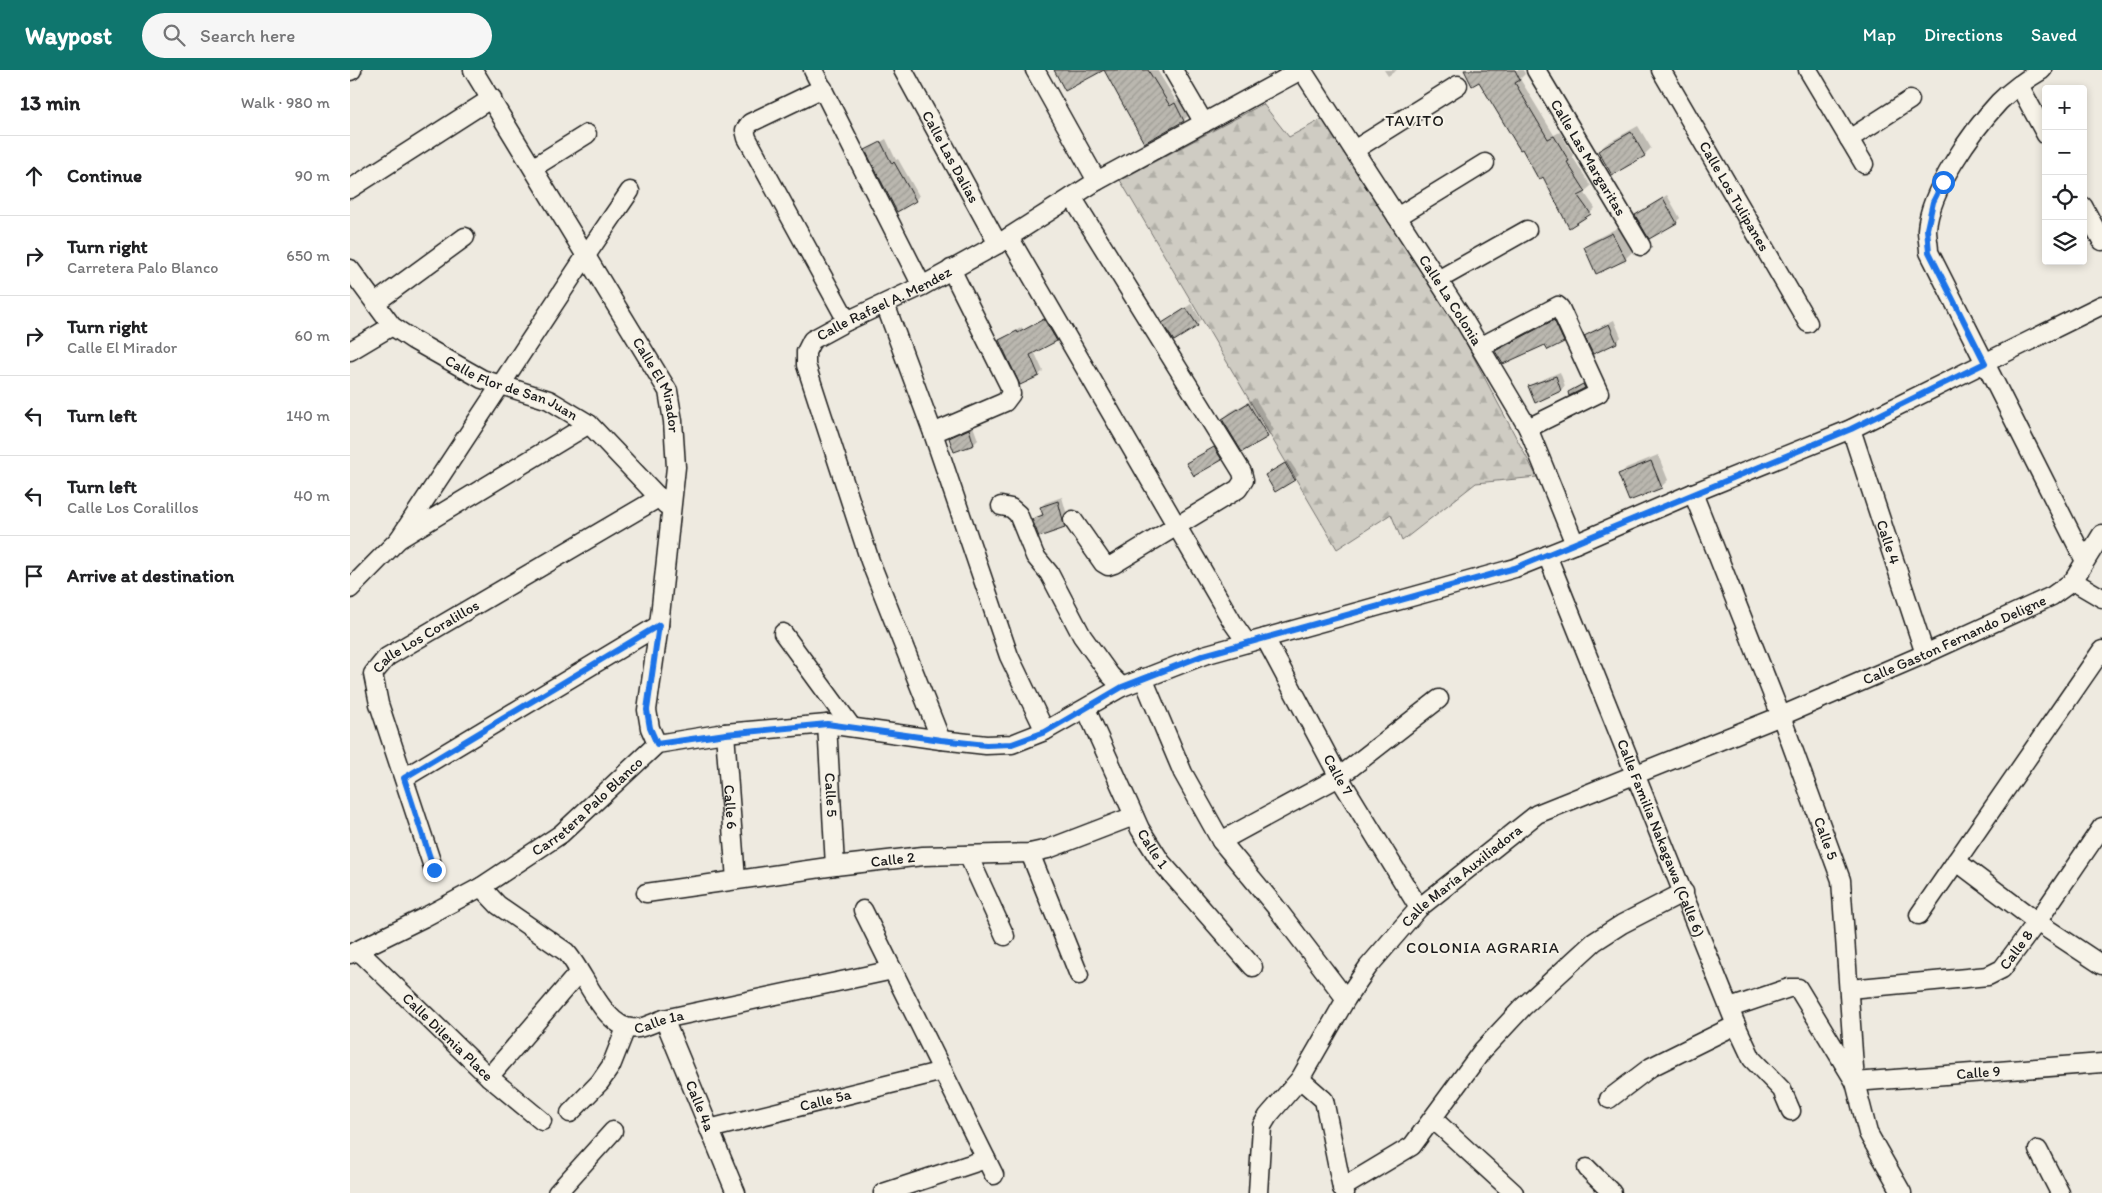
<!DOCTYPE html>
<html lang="en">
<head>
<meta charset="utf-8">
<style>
  :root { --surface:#fff; --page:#f6f6f6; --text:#202124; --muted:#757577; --line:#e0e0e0; --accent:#0f766e }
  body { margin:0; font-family:Itim,sans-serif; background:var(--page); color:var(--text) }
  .controls { position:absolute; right:15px; top:15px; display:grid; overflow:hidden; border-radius:5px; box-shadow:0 2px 8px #0003 }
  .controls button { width:45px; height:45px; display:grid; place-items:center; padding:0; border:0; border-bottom:1px solid var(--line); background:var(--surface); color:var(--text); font:25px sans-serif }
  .stop { position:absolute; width:15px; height:15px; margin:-11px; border:4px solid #1a73e8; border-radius:50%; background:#fff }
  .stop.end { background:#1a73e8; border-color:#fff; box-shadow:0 1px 5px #0008 }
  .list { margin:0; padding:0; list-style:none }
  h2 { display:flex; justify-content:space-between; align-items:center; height:65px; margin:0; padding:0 20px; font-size:21px }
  h2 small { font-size:16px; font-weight:400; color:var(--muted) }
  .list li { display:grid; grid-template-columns:32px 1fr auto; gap:15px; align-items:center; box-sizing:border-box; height:80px; padding:0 20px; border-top:1px solid var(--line) }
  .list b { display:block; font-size:19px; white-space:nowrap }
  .list p { margin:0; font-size:16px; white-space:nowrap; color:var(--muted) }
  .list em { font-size:16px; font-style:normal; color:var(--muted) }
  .icon { flex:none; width:28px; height:28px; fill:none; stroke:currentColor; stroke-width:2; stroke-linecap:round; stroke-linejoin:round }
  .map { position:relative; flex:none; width:1752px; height:1123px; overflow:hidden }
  header { display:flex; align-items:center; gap:30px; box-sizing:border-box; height:70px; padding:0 25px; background:var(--accent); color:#fff }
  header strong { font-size:24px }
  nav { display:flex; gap:28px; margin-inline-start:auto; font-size:18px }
  .search { width:350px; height:45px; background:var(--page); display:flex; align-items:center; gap:12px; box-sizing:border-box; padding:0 18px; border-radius:28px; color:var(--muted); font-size:19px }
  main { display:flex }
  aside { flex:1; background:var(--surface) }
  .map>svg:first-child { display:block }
  .forest { fill:url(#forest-firs); stroke:#767470 }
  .shadow { fill:#0003 }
  .building { fill:url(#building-hatch); stroke:#1c1c1c }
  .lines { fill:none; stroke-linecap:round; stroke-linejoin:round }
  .minor-casing { stroke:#1c1c1c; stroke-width:21 }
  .minor { stroke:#f7f3e8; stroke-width:18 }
  .route { stroke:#1a73e8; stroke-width:6 }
  .labels { text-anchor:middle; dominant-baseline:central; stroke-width:4; stroke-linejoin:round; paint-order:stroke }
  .street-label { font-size:15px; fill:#1c1c1c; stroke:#f7f3e8 }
  .neighbourhood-label { font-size:16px; letter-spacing:1px; fill:#1c1c1c; stroke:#f7f3e8 }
</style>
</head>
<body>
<header>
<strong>Waypost</strong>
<div class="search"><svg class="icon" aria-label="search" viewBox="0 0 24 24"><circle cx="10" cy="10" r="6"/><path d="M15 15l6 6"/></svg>Search here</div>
<nav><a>Map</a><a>Directions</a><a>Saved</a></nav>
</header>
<main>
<aside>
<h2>13 min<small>Walk · 980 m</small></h2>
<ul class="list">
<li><svg class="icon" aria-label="ahead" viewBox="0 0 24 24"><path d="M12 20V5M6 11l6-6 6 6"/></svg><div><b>Continue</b></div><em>90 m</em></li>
<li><svg class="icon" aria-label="right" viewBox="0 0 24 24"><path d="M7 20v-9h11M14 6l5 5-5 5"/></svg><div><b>Turn right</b><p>Carretera Palo Blanco</p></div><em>650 m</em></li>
<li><svg class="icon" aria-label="right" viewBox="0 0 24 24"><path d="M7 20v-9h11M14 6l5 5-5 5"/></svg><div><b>Turn right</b><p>Calle El Mirador</p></div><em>60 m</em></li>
<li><svg class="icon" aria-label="left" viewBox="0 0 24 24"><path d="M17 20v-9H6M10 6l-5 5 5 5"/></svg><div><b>Turn left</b></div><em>140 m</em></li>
<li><svg class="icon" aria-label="left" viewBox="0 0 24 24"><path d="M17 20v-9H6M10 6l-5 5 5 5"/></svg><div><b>Turn left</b><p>Calle Los Coralillos</p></div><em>40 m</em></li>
<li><svg class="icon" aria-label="arrive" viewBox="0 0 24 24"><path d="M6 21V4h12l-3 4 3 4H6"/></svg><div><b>Arrive at destination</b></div></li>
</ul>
</aside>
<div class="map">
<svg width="1752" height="1123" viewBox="0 0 1752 1123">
  <defs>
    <pattern id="forest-firs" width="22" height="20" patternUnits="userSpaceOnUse" patternTransform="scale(1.25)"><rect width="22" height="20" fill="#cfccc3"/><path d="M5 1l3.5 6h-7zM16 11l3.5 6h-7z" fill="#b1afa7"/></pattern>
    <pattern id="building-hatch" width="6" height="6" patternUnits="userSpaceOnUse" patternTransform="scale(1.25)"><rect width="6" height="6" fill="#bab7af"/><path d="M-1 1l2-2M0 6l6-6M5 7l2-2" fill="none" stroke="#9f9d96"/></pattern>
  </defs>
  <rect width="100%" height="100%" fill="#eeeae0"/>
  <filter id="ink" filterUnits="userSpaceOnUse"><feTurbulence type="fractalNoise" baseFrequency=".02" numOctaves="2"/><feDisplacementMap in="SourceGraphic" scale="10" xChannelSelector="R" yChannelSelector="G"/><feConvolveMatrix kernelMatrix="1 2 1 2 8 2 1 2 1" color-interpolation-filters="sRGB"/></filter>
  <g filter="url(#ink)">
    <path class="forest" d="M 913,34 L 939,67 L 974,48 L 1086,216 L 1187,407 L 1126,413 L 1052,471 L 1041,444 L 987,479 L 770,110 Z"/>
    <path class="shadow" d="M 755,0 L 807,0 L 826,31 L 831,28 L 840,44 L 834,50 L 794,72 Z
      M 1034,0 L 1047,0 L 1038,6 Z
      M 1115,0 L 1173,0 L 1175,4 L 1170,9 L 1204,65 L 1210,62 L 1223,85 L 1222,86 L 1241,116 L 1234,122 L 1245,138 L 1240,143 L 1193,106 L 1130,10 Z
      M 1288,56 L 1301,78 L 1294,85 L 1249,81 L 1256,74 Z
      M 536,69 L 546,90 L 548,89 L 569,126 L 565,130 L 517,80 Z
      M 1317,125 L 1330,148 L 1326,152 L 1286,145 Z
      M 1269,157 L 1282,182 L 1275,189 L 1247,203 L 1235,177 L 1242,171 Z
      M 841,234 L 851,250 L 847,255 L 814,253 Z
      M 699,246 L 710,265 L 684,281 L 693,301 L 689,305 L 670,313 L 650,271 L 672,257 L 673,260 Z
      M 1208,247 L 1218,267 L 1213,271 L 1146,281 L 1151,277 Z
      M 1264,250 L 1271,267 L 1267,272 L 1243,282 L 1236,266 L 1240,262 Z
      M 1210,302 L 1215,316 L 1211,320 L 1185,332 L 1179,317 L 1184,313 Z
      M 1238,311 L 1234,317 L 1219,322 L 1224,318 Z
      M 905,328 L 924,360 L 917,366 L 873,349 L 880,342 Z
      M 623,356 L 628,370 L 624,374 L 605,381 L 601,368 L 605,364 Z
      M 869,374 L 875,384 L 871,389 L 838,393 Z
      M 1308,385 L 1318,410 L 1311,417 L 1270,405 L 1276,398 Z
      M 939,390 L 949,405 L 944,409 L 916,405 Z
      M 712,427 L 719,452 L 715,457 L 690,466 L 683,450 L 693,443 L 691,437 L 695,433 Z"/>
    <path class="building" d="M 704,0 L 798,0 L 820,36 L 825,33 L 834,51 L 794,73 L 754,0 L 715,21 Z
      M 1114,0 L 1165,0 L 1170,10 L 1165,13 L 1198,69 L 1204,66 L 1219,91 L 1217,92 L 1236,122 L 1228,126 L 1241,144 L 1219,158 L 1193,107 L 1189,110 L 1172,79 L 1170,80 L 1129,12 L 1122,16 Z
      M 1281,62 L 1295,86 L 1262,105 L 1248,81 Z
      M 531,72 L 542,94 L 544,92 L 566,131 L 547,142 L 515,80 Z
      M 1313,128 L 1327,153 L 1299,169 L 1285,145 Z
      M 1262,163 L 1276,190 L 1246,204 L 1234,177 Z
      M 836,238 L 848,256 L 824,271 L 812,253 Z
      M 694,249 L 707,271 L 680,285 L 689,306 L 670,315 L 649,270 L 667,261 L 668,263 Z
      M 1204,250 L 1214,272 L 1198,280 L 1195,275 L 1153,294 L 1145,281 Z
      M 1259,254 L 1267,273 L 1243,284 L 1234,266 Z
      M 1206,306 L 1211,321 L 1185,333 L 1178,316 Z
      M 1233,314 L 1235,318 L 1219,326 L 1218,322 Z
      M 898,333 L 918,367 L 892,382 L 872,349 Z
      M 619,359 L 624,375 L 604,382 L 599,368 Z
      M 864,377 L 872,390 L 844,406 L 836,393 Z
      M 1301,391 L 1312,418 L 1279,431 L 1268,404 Z
      M 935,393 L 945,410 L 925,422 L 915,405 Z
      M 708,431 L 715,458 L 689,467 L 682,449 L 693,445 L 690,437 Z"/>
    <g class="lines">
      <g class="minor-casing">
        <g id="minor">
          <path id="s1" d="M 123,0 L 318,321 L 323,351 L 326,397 L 309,555 L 297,640 L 300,658 L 307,674"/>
          <path d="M 463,0 L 572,216"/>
          <path id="s2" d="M 553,0 L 648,174"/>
          <path d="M 685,0 L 747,111"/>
          <path d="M 823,0 L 854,53"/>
          <path id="s3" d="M 952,0 L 1115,252 L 1178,358 L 1225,474"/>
          <path id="s4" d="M 1186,0 L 1291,176"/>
          <path id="s5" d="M 1311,0 L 1458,253"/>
          <path d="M 1458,0 L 1514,94"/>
          <path d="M 1692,0 C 1677,9 1662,19 1649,32 C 1623,60 1579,121 1577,160 C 1577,167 1579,175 1579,182 L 1735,491"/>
          <path d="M 0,1 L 2,0"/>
          <path d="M 1669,15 L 1696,65"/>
          <path d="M 473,18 L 400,53 L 395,60 L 397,68 L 497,251"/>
          <path d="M 1499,69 L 1560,30"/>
          <path d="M 1004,80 L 1108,15"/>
          <path d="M 184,97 L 237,64"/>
          <path d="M 0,119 L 142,28"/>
          <path d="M 722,127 L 892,402 L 894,410 L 888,419 L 764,494 L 758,496 L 753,493 L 723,450"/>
          <path d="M 1733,136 L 1752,171"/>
          <path d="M 1047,147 L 1135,93"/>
          <path d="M 659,167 L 883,553 L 897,573"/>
          <path id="s6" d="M 0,199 L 42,256 L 63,270 L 132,309 L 199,330 L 239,354 L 316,435"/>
          <path d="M 1088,210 L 1177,160"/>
          <path d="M 25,233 L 115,167"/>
          <path d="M 535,234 L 583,363 L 659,586 L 695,661"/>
          <path d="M 1130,277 L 1208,236 L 1210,238 L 1249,323 L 1178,358"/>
          <path d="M 0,281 L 42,256"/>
          <path id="s7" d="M 1501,359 L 1575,584"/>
          <path d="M 583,363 L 655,332 L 661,324 L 659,315 L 601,199"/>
          <path id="s8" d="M 1343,423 L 1431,646 L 1491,810 L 1505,1012 L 1518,1063 L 1552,1123"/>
          <path d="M 651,436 L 661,438 L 668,444 L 685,486 L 699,503 L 732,566 L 760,605 L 772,617"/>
          <path d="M 49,469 L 237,184 L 280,121"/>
          <path id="s9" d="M 1197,485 L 1386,955 L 1402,989 L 1432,1020 L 1441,1041"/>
          <path d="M 1723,511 L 1752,528"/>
          <path d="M 0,519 L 49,469 L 239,354"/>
          <path d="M 433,563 L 501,656"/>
          <path id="s10" d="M 915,568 L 989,707 L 1069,838"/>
          <path d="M 793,608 L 833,703 L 871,771 L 925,836 L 996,929"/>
          <path id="s11" d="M 736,639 L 790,759 L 811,792 L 903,897"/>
          <path id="s12" d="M 477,654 L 485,796"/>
          <path id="s13" d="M 375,663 L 386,810"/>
          <path id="s14" d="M 591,670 L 520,491 L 456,295 L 456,282 L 462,270 L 497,251 L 572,216 L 648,174 L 747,111 L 951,0"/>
          <path d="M 54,708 L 309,555"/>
          <path d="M 871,771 L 989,707 L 1089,629"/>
          <path d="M 680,783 L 729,905"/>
          <path d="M 618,785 L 655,866"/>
          <path d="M 1606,791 L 1687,852 L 1752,895"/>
          <path id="s15" d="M 84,800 L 29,634 L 23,604 L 37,587 L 310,427"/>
          <path id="s16" d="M 131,817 L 148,835 L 216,882 C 234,900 255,964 288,958 C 296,957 305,952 314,949 L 543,900"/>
          <path id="s17" d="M 296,823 L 485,796 L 573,786 L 680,783 L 698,779 L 784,746"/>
          <path d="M 513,840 L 644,1105"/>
          <path d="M 1569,845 L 1752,580"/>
          <path id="s18" d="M 6,881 L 13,885 L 139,1007 L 192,1051"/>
          <path id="s19" d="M 0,884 L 73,848 L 131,817 L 211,764 L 307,674 L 375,663 L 477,654 L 591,670 L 636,675 L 662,674 L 695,661 L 772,617 L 854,585 L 1165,498 L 1225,474 L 1343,423 L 1501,359 L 1752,235"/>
          <path id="s20" d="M 1499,919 L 1638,906 L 1652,899 L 1687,852 L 1752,757"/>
          <path id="s21" d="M 1380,938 L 1439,918 L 1448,918 L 1505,1012 L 1752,993"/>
          <path id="s22" d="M 314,949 L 386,1123"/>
          <path d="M 139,1007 L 229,902"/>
          <path d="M 950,1009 L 974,1030 L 992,1118 L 995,1123"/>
          <path d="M 1259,1029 L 1301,997 L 1386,955"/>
          <path d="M 220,1043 L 250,1012 L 261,996 L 276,958"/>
          <path d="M 1083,1049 L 1164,1123"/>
          <path id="s23" d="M 359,1059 L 593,1001"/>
          <path d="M 1688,1080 L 1710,1123"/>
          <path d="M 1237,1098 L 1262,1123"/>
          <path d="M 992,1118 L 1062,1076 L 1132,981 L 1173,937 L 1244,872 L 1272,854 L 1334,822"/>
          <path d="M 207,1123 L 263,1061"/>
          <path d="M 533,1123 L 636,1089"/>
          <path id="s24" d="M 908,1123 L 912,1056 L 918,1046 L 950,1009 L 996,929 L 1018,897 L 1069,838 L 1187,744 L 1431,646 L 1575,584 L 1702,526 L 1723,511 L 1752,464"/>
        </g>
      </g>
      <use href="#minor" class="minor"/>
    </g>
  </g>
  <g class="lines" filter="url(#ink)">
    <path class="route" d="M 84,800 L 54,708 L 309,555 L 297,640 L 300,658 L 307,674 L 376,664 L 477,654 L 591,670 L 636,675 L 662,674 L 695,662 L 772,617 L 854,585 L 1165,498 L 1501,359 L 1635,293 L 1579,182 L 1577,159 L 1583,132 L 1593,112"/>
  </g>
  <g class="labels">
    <g class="street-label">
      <text stroke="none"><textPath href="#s2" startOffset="99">Calle Las Dalias</textPath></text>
      <text stroke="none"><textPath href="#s4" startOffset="102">Calle Las Margaritas</textPath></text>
      <text stroke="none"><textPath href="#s5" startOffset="146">Calle Los Tulipanes</textPath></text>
      <text stroke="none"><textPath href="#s3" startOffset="274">Calle La Colonia</textPath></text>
      <text stroke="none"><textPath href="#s14" startOffset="506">Calle Rafael A. Mendez</textPath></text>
      <text stroke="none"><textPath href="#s1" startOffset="366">Calle El Mirador</textPath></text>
      <text stroke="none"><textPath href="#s6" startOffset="206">Calle Flor de San Juan</textPath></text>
      <text stroke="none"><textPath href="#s7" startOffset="119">Calle 4</textPath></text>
      <text stroke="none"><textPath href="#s15" startOffset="271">Calle Los Coralillos</textPath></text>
      <text stroke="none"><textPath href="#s24" startOffset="940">Calle Gaston Fernando Deligne</textPath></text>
      <text stroke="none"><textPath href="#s10" startOffset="155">Calle 7</textPath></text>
      <text stroke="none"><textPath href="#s12" startOffset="71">Calle 5</textPath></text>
      <text stroke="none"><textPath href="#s19" startOffset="281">Carretera Palo Blanco</textPath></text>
      <text stroke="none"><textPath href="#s13" startOffset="74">Calle 6</textPath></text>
      <text stroke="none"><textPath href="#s9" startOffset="305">Calle Familia Nakagawa (Calle 6)</textPath></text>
      <text stroke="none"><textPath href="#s8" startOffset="370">Calle 5</textPath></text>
      <text stroke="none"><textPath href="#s11" startOffset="155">Calle 1</textPath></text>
      <text stroke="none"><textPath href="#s17" startOffset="249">Calle 2</textPath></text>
      <text stroke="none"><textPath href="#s24" startOffset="390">Calle María Auxiliadora</textPath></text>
      <text stroke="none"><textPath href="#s20" startOffset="179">Calle 8</textPath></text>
      <text stroke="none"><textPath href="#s16" startOffset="239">Calle 1a</textPath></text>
      <text stroke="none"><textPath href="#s18" startOffset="126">Calle Dilenia Place</textPath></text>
      <text stroke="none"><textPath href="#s21" startOffset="305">Calle 9</textPath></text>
      <text stroke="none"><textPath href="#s23" startOffset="120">Calle 5a</textPath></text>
      <text stroke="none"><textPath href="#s22" startOffset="94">Calle 4a</textPath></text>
    </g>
    <g class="neighbourhood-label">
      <text x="1065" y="50">TAVITO</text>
      <text x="1133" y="877">COLONIA AGRARIA</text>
    </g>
  </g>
</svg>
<div class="controls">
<button>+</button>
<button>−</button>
<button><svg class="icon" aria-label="locate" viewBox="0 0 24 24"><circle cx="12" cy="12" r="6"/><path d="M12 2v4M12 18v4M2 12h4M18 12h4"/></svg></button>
<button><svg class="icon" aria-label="layers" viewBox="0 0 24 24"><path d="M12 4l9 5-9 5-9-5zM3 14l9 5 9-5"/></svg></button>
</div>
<div class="stop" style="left:1593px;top:112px"></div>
<div class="stop end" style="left:84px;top:800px"></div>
</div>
</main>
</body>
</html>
